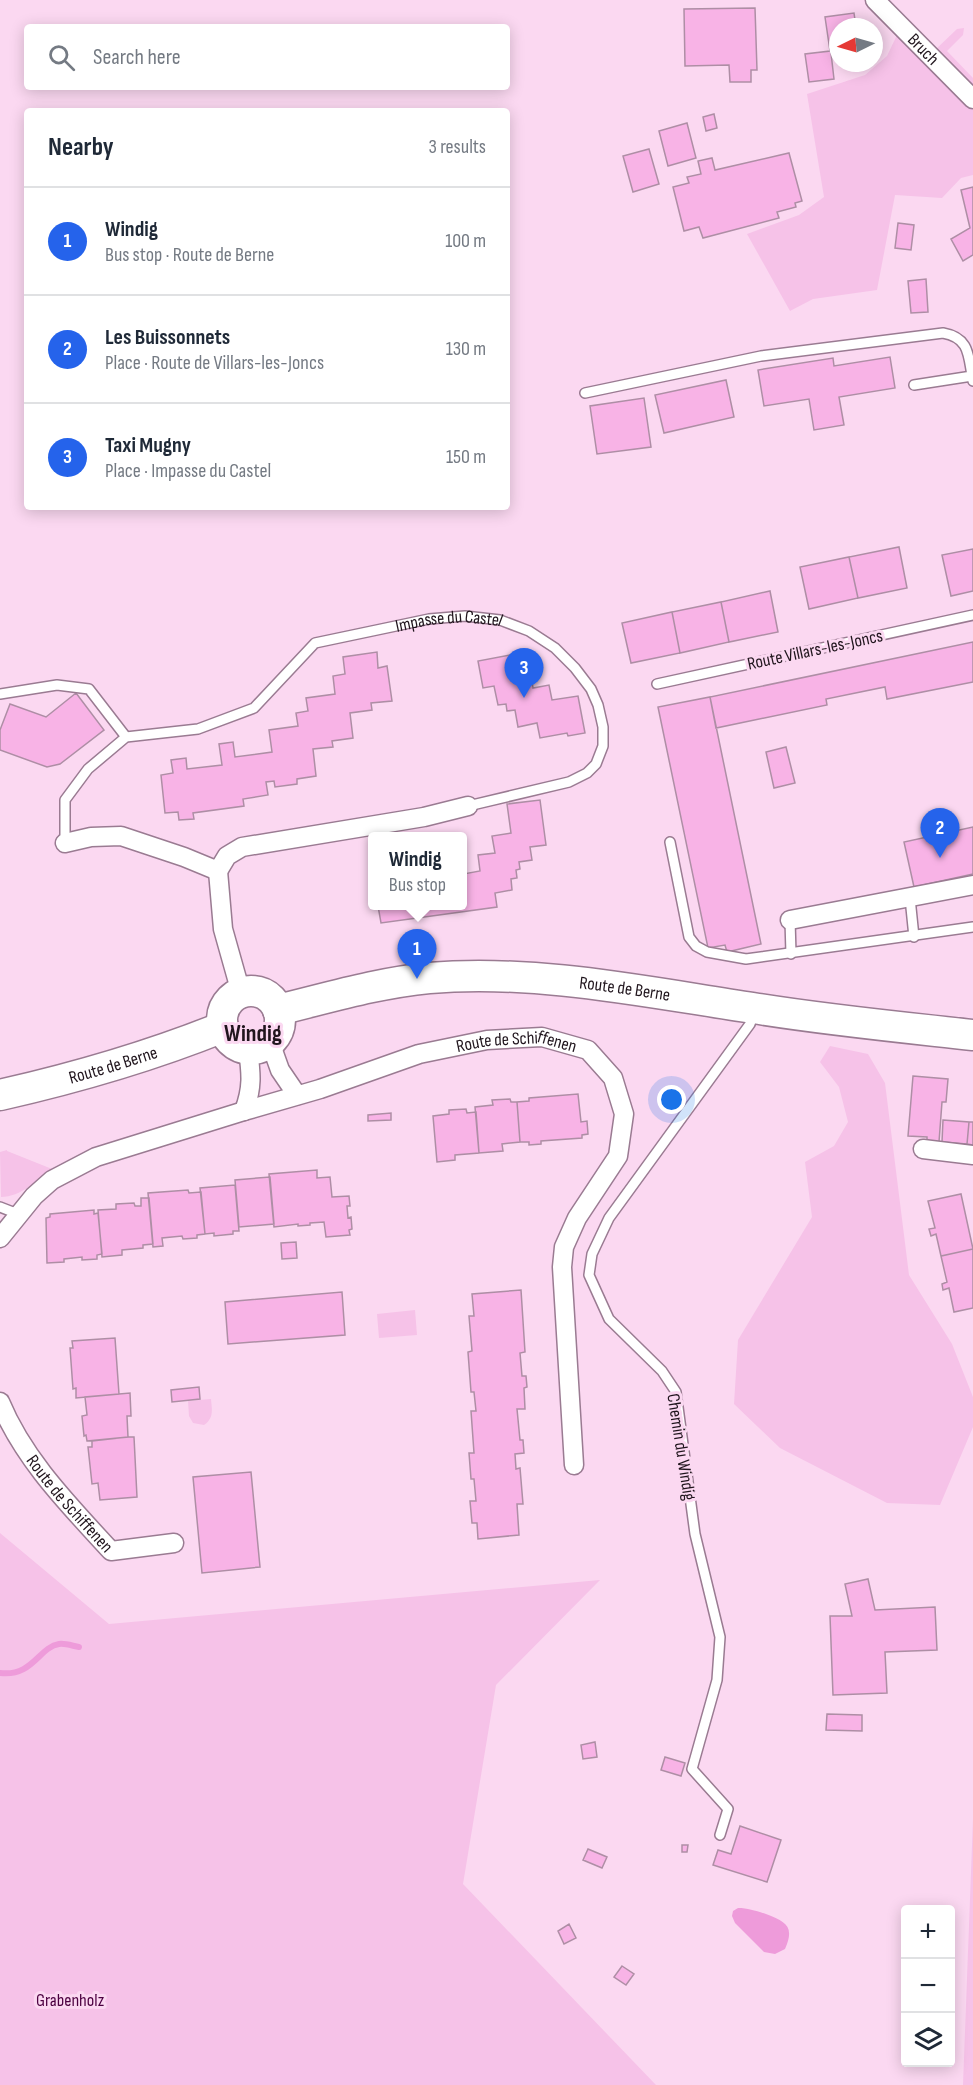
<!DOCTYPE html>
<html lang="en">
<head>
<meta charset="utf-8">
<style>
  :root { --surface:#fff; --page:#f2f2f3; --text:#1f2937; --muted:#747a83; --line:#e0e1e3; --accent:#2563eb }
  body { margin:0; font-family:"Sofia Sans Condensed",sans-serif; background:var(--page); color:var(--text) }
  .controls { position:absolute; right:18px; bottom:18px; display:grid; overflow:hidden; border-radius:6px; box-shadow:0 3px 15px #0003 }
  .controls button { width:54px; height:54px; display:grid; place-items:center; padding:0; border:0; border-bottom:2px solid var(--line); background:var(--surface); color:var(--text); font:30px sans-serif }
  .compass { position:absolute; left:829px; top:18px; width:54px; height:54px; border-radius:50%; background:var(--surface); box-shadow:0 3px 15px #0003; rotate:265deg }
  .you { position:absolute; left:672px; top:1100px; width:21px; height:21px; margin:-15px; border:4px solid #fff; border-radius:50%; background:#1a73e8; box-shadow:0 0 0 9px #1a73e833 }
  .badge { display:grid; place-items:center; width:39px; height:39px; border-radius:50%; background:var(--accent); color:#fff; font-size:20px; font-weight:700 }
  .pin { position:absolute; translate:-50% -50px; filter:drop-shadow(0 2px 3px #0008) }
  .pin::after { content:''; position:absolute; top:32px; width:21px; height:18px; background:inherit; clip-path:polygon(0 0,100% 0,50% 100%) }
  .popup { position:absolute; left:368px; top:832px; width:99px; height:78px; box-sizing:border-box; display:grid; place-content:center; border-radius:6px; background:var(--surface); filter:drop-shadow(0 2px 4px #0005); font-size:20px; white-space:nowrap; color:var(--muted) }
  .popup b { font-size:22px; color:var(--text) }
  .popup::after { content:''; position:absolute; left:50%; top:100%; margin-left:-12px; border:12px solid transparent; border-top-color:var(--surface) }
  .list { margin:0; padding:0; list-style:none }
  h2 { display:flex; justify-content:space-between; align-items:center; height:78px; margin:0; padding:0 24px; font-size:26px }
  h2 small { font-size:20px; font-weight:400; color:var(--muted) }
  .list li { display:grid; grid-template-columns:39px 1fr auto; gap:18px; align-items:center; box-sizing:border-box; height:108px; padding:0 24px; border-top:2px solid var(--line) }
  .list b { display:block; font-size:22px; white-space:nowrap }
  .list p { margin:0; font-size:20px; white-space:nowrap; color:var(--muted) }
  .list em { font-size:20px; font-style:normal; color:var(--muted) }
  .icon { flex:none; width:33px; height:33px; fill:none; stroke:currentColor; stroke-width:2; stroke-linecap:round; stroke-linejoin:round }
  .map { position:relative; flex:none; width:973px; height:2085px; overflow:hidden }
  .search { position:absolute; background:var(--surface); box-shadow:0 3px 15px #0003; left:24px; top:24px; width:486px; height:66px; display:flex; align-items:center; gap:15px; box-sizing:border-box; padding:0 21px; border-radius:6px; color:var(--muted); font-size:22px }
  .panel { position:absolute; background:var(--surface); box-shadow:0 3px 15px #0003; left:24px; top:108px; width:486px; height:402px; border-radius:6px }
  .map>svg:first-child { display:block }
  .green { fill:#f6c2e8 }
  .water { fill:#ee9bda }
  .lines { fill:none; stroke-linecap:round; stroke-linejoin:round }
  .stream { stroke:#ee9bda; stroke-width:6 }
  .building { fill:#f8b3e6; stroke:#ae8ea5; stroke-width:1.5 }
  .service-casing { stroke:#9a7b92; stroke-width:12 }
  .minor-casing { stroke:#9a7b92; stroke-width:21 }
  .primary-casing { stroke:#9a7b92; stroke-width:33 }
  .service { stroke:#fff; stroke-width:9 }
  .minor { stroke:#fff; stroke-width:18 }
  .primary { stroke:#fff; stroke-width:30 }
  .labels { text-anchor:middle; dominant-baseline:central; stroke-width:6; stroke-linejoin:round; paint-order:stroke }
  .street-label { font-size:18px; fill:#20151d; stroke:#fbd8f1 }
  .park-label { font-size:18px; fill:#4c0040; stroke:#fbd8f1 }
  .district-label { font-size:24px; font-weight:bold; fill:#20151d; stroke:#fbd8f1 }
</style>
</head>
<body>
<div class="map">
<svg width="973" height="2085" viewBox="0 0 973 2085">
  <rect width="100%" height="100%" fill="#fbd8f1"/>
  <path class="green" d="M 964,28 L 963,35 L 947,51 L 973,78 L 973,90 L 934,51 L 957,29 Z
    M 897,35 L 973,110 L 973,175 L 961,178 L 942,198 L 895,195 L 877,290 L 813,299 L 790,311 L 747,234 L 799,215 L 824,197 L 807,94 L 865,75 L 887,56 Z
    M 830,1046 L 868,1054 L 885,1083 L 909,1275 L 952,1344 L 973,1397 L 973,1427 L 940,1505 L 887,1503 L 780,1448 L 734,1404 L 738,1340 L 812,1217 L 805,1162 L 834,1146 L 848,1122 L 839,1087 L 820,1062 Z
    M 7,1150 L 7,1151 L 52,1169 C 37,1180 21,1197 1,1197 L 0,1152 Z
    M 415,1310 L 417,1335 L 379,1338 L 377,1314 Z
    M 211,1399 C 212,1410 214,1418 204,1425 L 193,1423 L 189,1416 L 188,1401 Z
    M 0,1533 L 109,1624 L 600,1580 L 496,1685 L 463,1884 L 656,2085 L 0,2085 Z
    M 973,1819 L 973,2085 L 963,2085 Z"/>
  <path class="water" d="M 738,1908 C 748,1908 756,1911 766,1914 C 786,1922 795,1926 785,1949 L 775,1954 L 764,1952 L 735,1923 L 732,1916 L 733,1911 Z"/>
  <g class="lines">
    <path class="stream" d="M 0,1673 C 33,1677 39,1647 59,1644 C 65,1643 73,1646 79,1647"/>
  </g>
  <path class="building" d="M 755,8 L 757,70 L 751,70 L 751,82 L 730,82 L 729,65 L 685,66 L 684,9 Z
    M 854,13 L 856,27 L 838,27 L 838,52 L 831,53 L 834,79 L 809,82 L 805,54 L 830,51 L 825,17 Z
    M 714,114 L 717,128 L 706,131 L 703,117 Z
    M 687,123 L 696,158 L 668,166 L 659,131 Z
    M 649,149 L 659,184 L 633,192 L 623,156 Z
    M 789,153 L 802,201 L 795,203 L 796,207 L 777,212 L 779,218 L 703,238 L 699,227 L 684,231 L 673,187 L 689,183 L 687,177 L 701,174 L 698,161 L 712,158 L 715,170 Z
    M 973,187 L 973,255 L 963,261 L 951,239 L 970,228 L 961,190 Z
    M 898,223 L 914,225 L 911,250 L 895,248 Z
    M 926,279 L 928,312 L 911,313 L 908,281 Z
    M 890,357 L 895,388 L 839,397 L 844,425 L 814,430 L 809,399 L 764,406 L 758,370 L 833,358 L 834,366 Z
    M 726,380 L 734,417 L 664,433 L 655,395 Z
    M 644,398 L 651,447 L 597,454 L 590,406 Z
    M 899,547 L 907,588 L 858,598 L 849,557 Z
    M 973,549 L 973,591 L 951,596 L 942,555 Z
    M 849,557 L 858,598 L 809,609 L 800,567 Z
    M 770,591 L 778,632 L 729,642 L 721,602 Z
    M 721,602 L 729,642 L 680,653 L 672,612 Z
    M 672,612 L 680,653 L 631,663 L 622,623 Z
    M 973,642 L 973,682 L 887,699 L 885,687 L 826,699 L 827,705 L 716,728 L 710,697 Z
    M 377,652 L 378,668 L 387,666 L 392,701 L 371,703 L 372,710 L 350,713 L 353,738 L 332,741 L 333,747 L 313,749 L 316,776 L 297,779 L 297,784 L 275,787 L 274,781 L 266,782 L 268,795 L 243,799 L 244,806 L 193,813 L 194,819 L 179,820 L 178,812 L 165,813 L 161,775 L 173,773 L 171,760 L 186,758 L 187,769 L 222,765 L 219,744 L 233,742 L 235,757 L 272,752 L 269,730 L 298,726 L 296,713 L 308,711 L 306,698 L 335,694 L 333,676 L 345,674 L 343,657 Z
    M 510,655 L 513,671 L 530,668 L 533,688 L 549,685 L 552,700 L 578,696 L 585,733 L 568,736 L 567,733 L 540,738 L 537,723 L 518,727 L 515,710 L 507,711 L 506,704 L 498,705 L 494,686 L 483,688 L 478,661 Z
    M 76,693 L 104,730 L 60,764 L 47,767 L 0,750 L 0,730 L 10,704 L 46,717 Z
    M 710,697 L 761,944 L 727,952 L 725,945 L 708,948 L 658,707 Z
    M 786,747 L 795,783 L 774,788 L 766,752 Z
    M 540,800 L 546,845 L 530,847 L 532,860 L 519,862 L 520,869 L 516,870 L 517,878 L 511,879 L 512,890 L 495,893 L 497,907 L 381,923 L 378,906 L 462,906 L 462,866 L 464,874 L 480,871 L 478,855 L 495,853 L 492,836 L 511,833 L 507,804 Z
    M 973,827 L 973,874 L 914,887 L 904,842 Z
    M 913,1076 L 948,1079 L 946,1102 L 942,1102 L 939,1142 L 927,1141 L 927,1137 L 908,1136 Z
    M 578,1094 L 581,1122 L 587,1121 L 588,1134 L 582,1135 L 582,1138 L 541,1141 L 541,1144 L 529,1145 L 529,1142 L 520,1142 L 517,1102 L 529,1101 L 529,1098 Z
    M 510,1099 L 511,1102 L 517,1102 L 520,1142 L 502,1144 L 503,1151 L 479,1153 L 475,1107 L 493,1105 L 492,1100 Z
    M 466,1109 L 467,1113 L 476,1112 L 479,1153 L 455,1155 L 455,1160 L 437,1162 L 433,1116 L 449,1114 L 449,1110 Z
    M 391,1113 L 391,1120 L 368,1121 L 368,1115 Z
    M 943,1120 L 969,1122 L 967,1144 L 942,1142 Z
    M 969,1122 L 973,1122 L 973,1145 L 967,1144 Z
    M 317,1170 L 317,1178 L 330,1177 L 332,1197 L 349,1196 L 350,1206 L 347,1206 L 348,1218 L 351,1217 L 352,1229 L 349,1230 L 350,1235 L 326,1237 L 324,1222 L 310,1223 L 310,1225 L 298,1226 L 298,1224 L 274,1227 L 269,1174 Z
    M 270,1177 L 274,1224 L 239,1227 L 235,1180 Z
    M 235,1185 L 239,1231 L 233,1231 L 233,1234 L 214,1236 L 214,1233 L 205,1234 L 200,1188 Z
    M 188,1190 L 189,1193 L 201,1192 L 205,1234 L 197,1235 L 197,1238 L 183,1239 L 182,1236 L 162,1238 L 163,1246 L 153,1247 L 148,1193 Z
    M 961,1194 L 973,1249 L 941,1256 L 936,1234 L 931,1236 L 929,1229 L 935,1228 L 928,1201 Z
    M 141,1198 L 149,1198 L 153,1244 L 143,1245 L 143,1248 L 122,1250 L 122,1255 L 102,1257 L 98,1210 L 116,1209 L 116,1204 L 134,1203 L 135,1206 L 141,1206 Z
    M 94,1210 L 94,1214 L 98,1213 L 102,1254 L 97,1255 L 97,1259 L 82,1260 L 82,1257 L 64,1259 L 64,1262 L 47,1263 L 46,1218 L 50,1217 L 50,1214 Z
    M 296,1242 L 297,1258 L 282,1259 L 281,1243 Z
    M 973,1249 L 973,1308 L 954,1312 L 949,1288 L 943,1290 L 942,1284 L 947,1282 L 941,1256 Z
    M 521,1290 L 525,1352 L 520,1353 L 522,1376 L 526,1376 L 527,1387 L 524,1388 L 525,1409 L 517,1409 L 520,1440 L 523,1440 L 524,1453 L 515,1454 L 516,1469 L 520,1468 L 523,1504 L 517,1504 L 519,1535 L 478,1539 L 477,1523 L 472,1523 L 470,1501 L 476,1501 L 474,1479 L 471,1479 L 469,1453 L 474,1453 L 471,1411 L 476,1411 L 474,1392 L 471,1392 L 468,1352 L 472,1351 L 469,1316 L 474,1316 L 472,1294 Z
    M 342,1292 L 345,1335 L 228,1344 L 225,1302 Z
    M 115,1338 L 119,1394 L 76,1398 L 76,1388 L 73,1389 L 70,1348 L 73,1348 L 72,1341 Z
    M 199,1387 L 200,1399 L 172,1402 L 171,1390 Z
    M 130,1393 L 131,1416 L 127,1416 L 128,1437 L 87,1441 L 86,1435 L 84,1436 L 82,1416 L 87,1415 L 85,1397 Z
    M 128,1437 L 134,1437 L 137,1497 L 100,1500 L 98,1483 L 92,1484 L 88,1447 L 92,1447 L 92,1441 Z
    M 251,1472 L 260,1567 L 202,1573 L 193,1477 Z
    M 868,1579 L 875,1610 L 935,1607 L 937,1650 L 885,1652 L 887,1693 L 833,1695 L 830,1616 L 852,1616 L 845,1584 Z
    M 827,1714 L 862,1715 L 862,1731 L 826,1730 Z
    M 595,1742 L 597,1757 L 583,1759 L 581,1745 Z
    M 665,1757 L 685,1763 L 681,1776 L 661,1770 Z
    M 740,1826 L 781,1840 L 767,1882 L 713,1865 L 718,1850 L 731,1854 Z
    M 682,1845 L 688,1845 L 687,1852 L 682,1852 Z
    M 588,1849 L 607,1857 L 602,1868 L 583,1860 Z
    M 569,1924 L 576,1938 L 564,1944 L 558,1931 Z
    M 622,1966 L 634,1974 L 626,1985 L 614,1977 Z"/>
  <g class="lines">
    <g class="service-casing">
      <g id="service">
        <path d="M 914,385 L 972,376"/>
        <path d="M 585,393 L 761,356 L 943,333 C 971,338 968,357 973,381"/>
        <path d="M 657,684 L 973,615"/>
        <path d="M 0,694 L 57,685 L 89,689 L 126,737"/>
        <path d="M 670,842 L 689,937 L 696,946 L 707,952 L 746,959 L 973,927"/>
        <path id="s1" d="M 65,843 L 65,800 L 88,769 L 126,737 L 198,729 L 254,708 L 315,643 L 429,619 L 465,616 L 500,620 L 529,631 L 555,648 L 575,668 L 591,689 L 598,705 L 603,727 L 603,746 L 596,764 L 587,773 L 569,782 L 468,806"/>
        <path d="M 910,898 L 914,937"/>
        <path d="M 790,920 L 791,954"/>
        <path d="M 0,1207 L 18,1214"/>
        <path d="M 720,1835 L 728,1809 L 692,1769 L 717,1680 L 720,1637 L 695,1534 L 676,1392 L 662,1371 L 609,1319 L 589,1275 L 592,1254 L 609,1218 L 750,1024 L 755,1011"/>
      </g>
    </g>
    <g class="minor-casing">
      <g id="minor">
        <path id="s2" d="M 875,0 L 973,99"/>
        <path d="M 65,843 L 91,837 L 121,836 L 184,857 L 218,871 L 227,856 L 242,847 L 424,817 L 468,806"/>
        <path d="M 218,871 L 223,929 L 241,993"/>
        <path d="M 790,920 L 973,885"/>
        <path d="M 270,1042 L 280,1070 L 297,1095"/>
        <path d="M 244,1111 C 253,1087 251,1073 248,1049"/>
        <path d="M 923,1149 L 973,1155"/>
        <path id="s3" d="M 0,1238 L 34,1196 L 52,1180 L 96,1157 L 244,1111 L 320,1089 L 419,1054 L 487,1040 L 542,1037 L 588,1050 L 613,1078 L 624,1114 L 618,1156 L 577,1218 L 564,1247 L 562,1267 L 574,1465"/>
        <path id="s4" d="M 0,1402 C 24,1460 69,1505 111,1551 L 174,1543"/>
      </g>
    </g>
    <g class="primary-casing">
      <g id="primary">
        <circle cx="251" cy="1020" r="29"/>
        <path id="s5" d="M 278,1010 C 328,998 377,983 429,978 C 537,969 646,992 753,1008 C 826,1020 900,1027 973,1035"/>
        <path id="s6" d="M 0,1095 C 75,1078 151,1056 223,1027"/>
      </g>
    </g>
    <use href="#service" class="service"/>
    <use href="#minor" class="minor"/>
    <use href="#primary" class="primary"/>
  </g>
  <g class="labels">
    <g class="street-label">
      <text stroke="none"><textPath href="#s2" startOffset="69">Bruch</textPath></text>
      <text stroke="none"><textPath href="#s1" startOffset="489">Impasse du Castel</textPath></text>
      <text transform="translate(815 650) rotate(-12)">Route Villars-les-Joncs</text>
      <text stroke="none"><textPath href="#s5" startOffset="351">Route de Berne</textPath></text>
      <text stroke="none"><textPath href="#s3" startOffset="566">Route de Schiffenen</textPath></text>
      <text stroke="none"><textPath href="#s6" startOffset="117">Route de Berne</textPath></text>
      <text transform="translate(681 1447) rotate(81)">Chemin du Windig</text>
      <text stroke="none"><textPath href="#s4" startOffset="124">Route de Schiffenen</textPath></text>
    </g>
    <g class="park-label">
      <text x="70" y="2000">Grabenholz</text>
    </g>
    <g class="district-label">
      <text x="253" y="1033">Windig</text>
    </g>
  </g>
</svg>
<div class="controls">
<button>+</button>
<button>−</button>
<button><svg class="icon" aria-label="layers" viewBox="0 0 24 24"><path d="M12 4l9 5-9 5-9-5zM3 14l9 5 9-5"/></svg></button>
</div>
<svg class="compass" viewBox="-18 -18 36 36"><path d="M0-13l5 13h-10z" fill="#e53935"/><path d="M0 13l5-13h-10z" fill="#747a83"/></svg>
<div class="you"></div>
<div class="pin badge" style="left:417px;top:979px">1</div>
<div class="popup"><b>Windig</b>Bus stop</div>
<div class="pin badge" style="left:940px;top:858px">2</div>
<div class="pin badge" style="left:524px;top:698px">3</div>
<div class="search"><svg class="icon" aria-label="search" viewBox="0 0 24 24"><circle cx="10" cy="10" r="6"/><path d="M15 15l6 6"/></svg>Search here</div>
<section class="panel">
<h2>Nearby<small>3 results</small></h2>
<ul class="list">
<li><span class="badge">1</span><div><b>Windig</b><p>Bus stop · Route de Berne</p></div><em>100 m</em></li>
<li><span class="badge">2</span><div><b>Les Buissonnets</b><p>Place · Route de Villars-les-Joncs</p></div><em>130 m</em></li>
<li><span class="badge">3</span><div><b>Taxi Mugny</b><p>Place · Impasse du Castel</p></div><em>150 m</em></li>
</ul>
</section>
</div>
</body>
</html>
